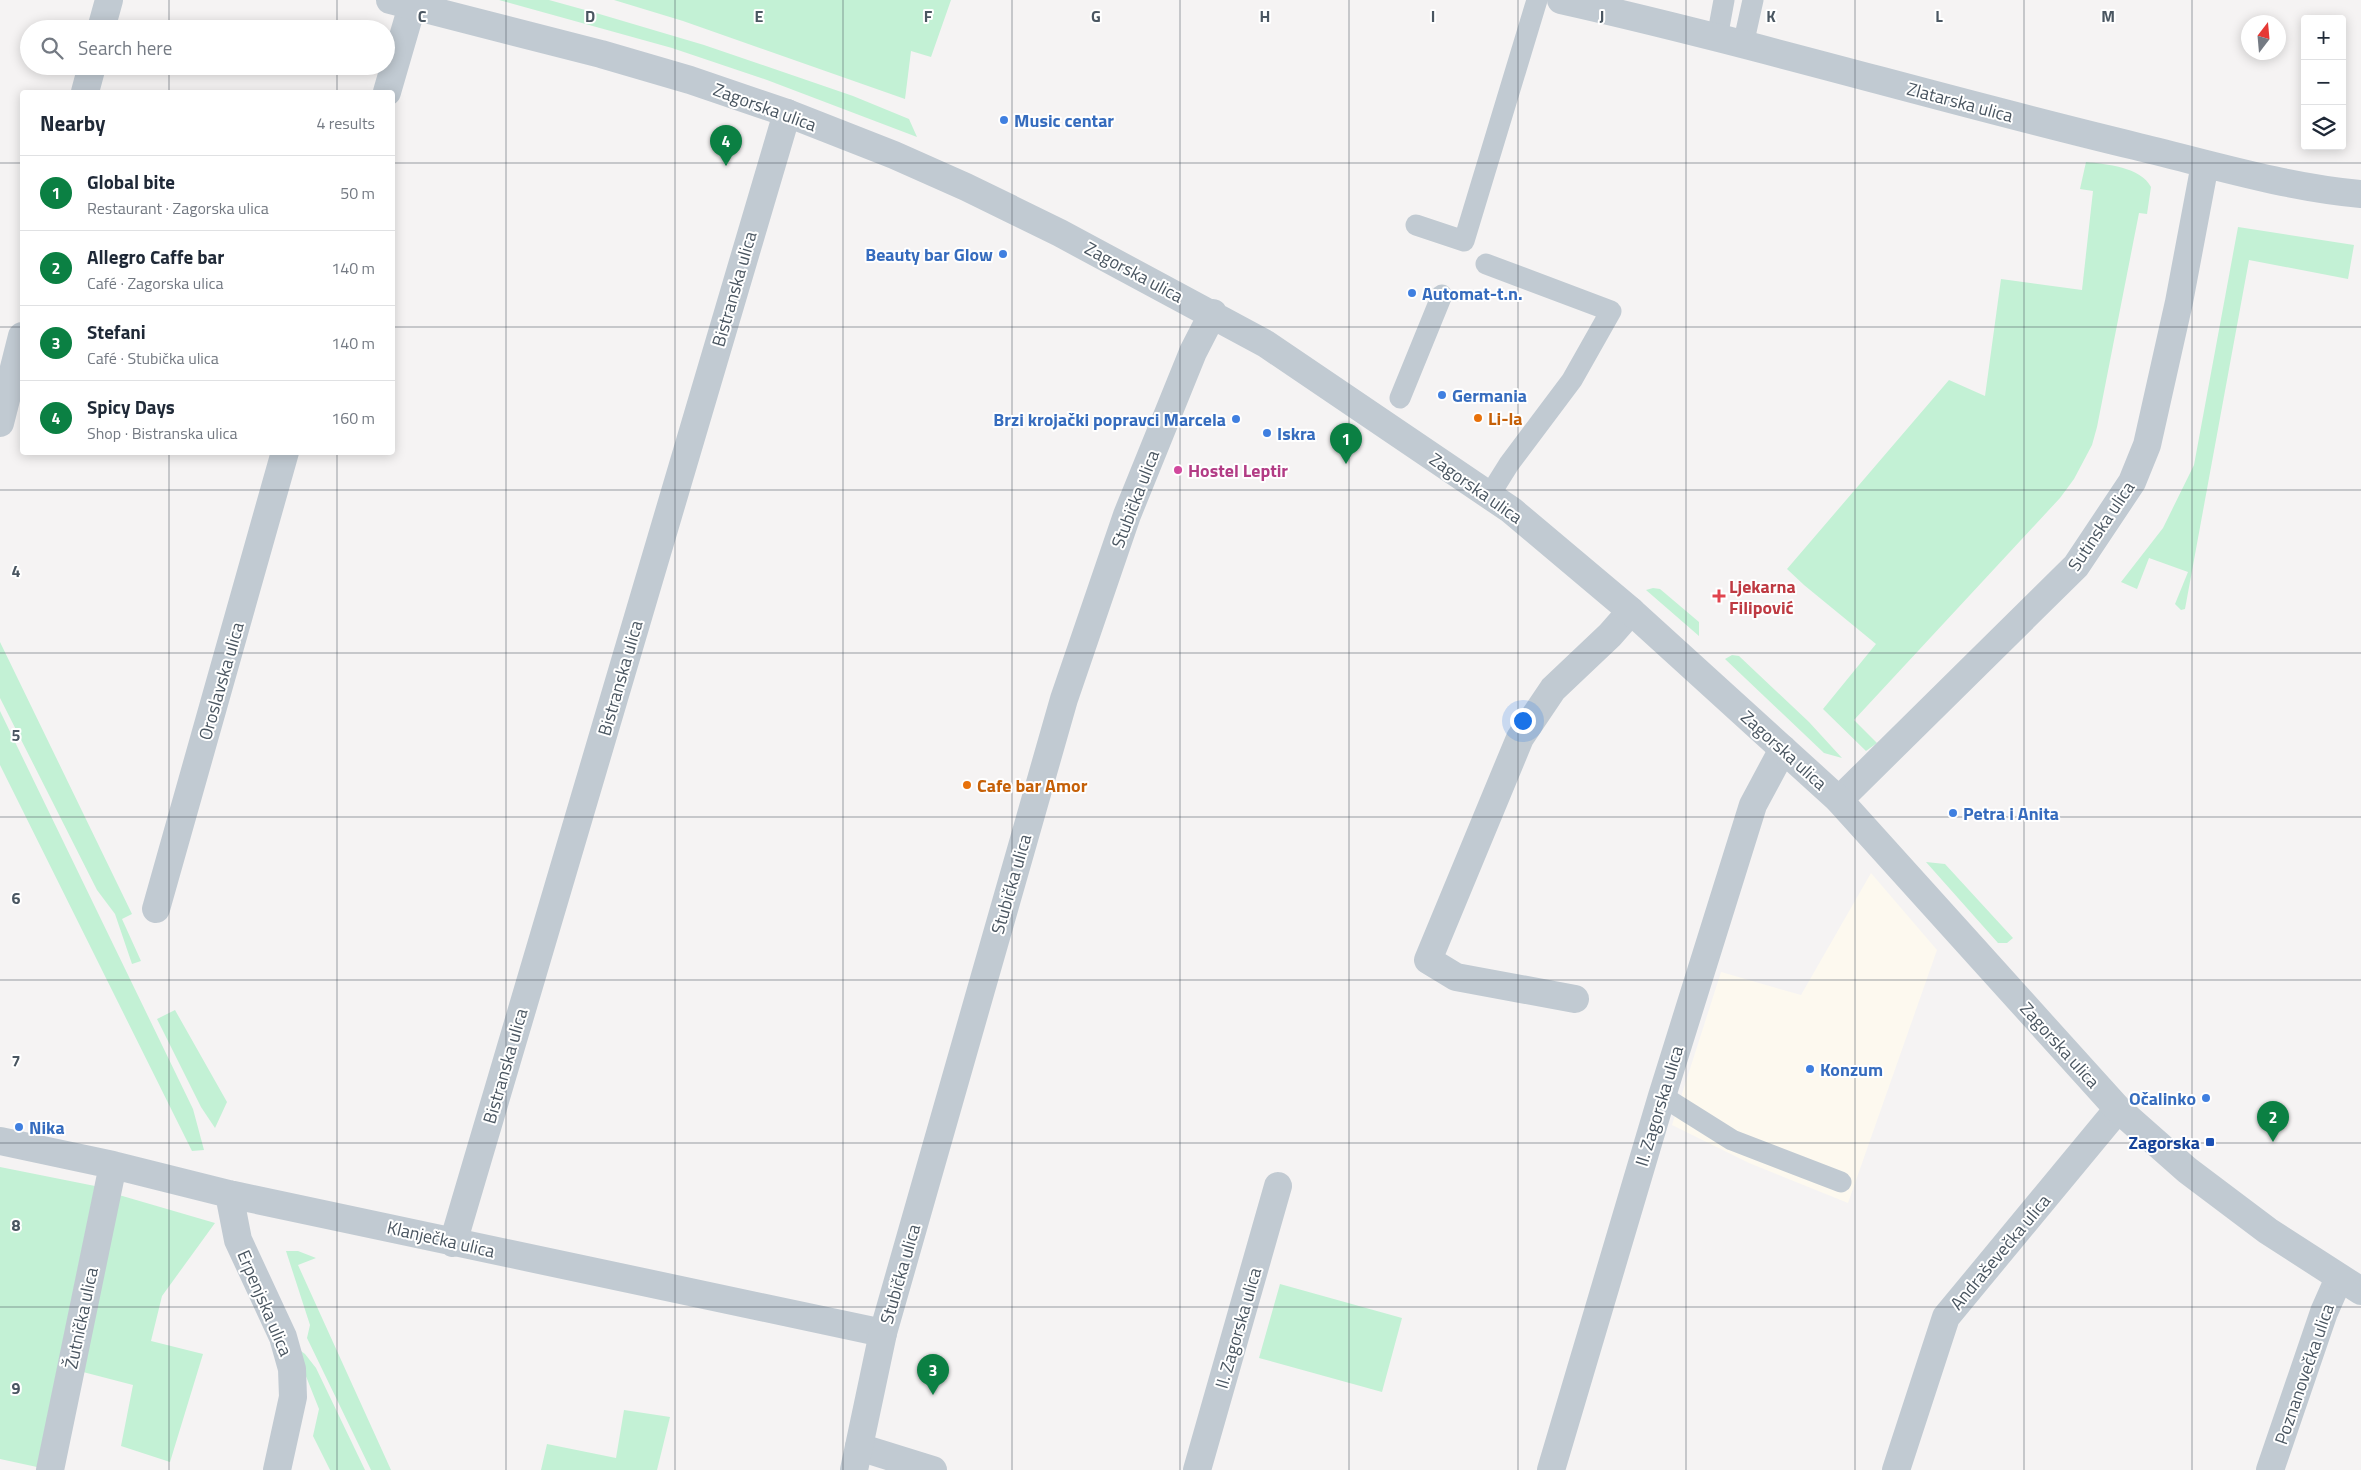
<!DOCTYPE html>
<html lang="en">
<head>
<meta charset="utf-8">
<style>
  :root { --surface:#fff; --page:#f2f2f3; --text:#1f2937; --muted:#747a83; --line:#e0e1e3; --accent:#0b8043 }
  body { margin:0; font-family:"Titillium Web",sans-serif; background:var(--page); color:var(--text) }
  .controls { position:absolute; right:15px; top:15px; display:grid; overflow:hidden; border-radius:5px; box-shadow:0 2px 12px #0003 }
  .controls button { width:45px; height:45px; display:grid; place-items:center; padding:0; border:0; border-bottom:1px solid var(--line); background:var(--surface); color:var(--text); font:25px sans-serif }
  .compass { position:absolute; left:2241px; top:15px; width:45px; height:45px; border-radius:50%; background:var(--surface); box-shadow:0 2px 12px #0003; rotate:16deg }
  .you { position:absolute; left:1522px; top:720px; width:18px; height:18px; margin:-12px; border:4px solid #fff; border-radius:50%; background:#1a73e8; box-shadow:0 0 0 8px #1a73e833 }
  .badge { display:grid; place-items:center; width:32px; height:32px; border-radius:50%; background:var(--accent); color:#fff; font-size:16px; font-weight:700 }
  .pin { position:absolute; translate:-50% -41px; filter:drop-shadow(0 1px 2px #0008) }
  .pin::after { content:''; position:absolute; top:26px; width:18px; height:15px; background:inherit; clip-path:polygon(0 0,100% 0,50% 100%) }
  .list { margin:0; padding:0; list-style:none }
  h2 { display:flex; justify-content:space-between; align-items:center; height:65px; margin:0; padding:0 20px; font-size:21px }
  h2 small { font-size:16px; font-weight:400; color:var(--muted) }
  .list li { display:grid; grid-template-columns:32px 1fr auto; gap:15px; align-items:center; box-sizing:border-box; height:75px; padding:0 20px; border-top:1px solid var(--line) }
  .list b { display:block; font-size:19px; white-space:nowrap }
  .list p { margin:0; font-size:16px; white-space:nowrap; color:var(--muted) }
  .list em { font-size:16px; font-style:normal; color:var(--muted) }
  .icon { flex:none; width:28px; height:28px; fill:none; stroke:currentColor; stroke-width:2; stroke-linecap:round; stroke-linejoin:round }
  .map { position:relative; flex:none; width:2361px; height:1470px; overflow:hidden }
  .search { position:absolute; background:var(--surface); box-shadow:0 2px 12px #0003; left:20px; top:20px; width:375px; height:55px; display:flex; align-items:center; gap:12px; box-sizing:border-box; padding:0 18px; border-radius:28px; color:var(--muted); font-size:19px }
  .panel { position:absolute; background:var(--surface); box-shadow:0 2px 12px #0003; left:20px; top:90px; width:375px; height:365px; border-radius:5px }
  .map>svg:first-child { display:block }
  .commercial { fill:#fdf9ef }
  .green { fill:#c3f1d5 }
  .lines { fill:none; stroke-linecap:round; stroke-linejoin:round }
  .service { stroke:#c1cad2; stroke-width:21 }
  .minor { stroke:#c1cad2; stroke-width:28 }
  .tertiary { stroke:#c1cad2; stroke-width:28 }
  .grid { fill:none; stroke:#4a5661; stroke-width:1; stroke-opacity:0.55 }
  .shop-dot { fill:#3f7fe0; stroke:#fff; stroke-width:2 }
  .food-dot { fill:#e8710a; stroke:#fff; stroke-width:2 }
  .hotel-dot { fill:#d1479c; stroke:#fff; stroke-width:2 }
  .health-dot { fill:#e0444e; stroke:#fff; stroke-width:2 }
  .transit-dot { fill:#1a4fb4; stroke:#fff; stroke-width:2 }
  .labels { text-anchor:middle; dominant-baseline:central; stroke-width:4; stroke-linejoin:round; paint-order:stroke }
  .street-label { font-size:18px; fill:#4a5661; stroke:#fff }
  .shop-label { font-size:18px; font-weight:bold; fill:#366cbe; stroke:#fff; text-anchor:start }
  .food-label { font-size:18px; font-weight:bold; fill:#c56008; stroke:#fff; text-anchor:start }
  .hotel-label { font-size:18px; font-weight:bold; fill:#b23c85; stroke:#fff; text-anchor:start }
  .health-label { font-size:18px; font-weight:bold; fill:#be3a42; stroke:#fff; text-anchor:start }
  .transit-label { font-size:18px; font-weight:bold; fill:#164399; stroke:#fff; text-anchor:end }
  .grid-label { font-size:16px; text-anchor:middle; font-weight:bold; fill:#4a5661; stroke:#fff; stroke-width:4; stroke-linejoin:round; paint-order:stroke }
</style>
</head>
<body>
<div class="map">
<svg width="2361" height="1470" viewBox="0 0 2361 1470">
  <rect width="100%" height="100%" fill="#f5f3f3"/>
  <path class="commercial" d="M 1871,873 L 1937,950 L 1848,1203 L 1749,1163 L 1672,1125 L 1721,972 L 1801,995 Z"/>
  <path class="green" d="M 499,0 L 549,0 L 596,13 L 704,45 L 853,96 L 909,119 L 917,137 L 767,80 L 672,48 Z
    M 614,0 L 951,0 L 931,57 L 911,51 L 905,99 L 683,21 Z
    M 2086,162 C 2106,164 2141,167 2151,187 L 2147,214 L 2139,213 L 2097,427 L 2092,445 L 2074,479 L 2060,498 L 1854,720 L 1877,743 L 1866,751 L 1823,709 L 1876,644 L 1804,585 L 1787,569 L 1949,380 L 1985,396 L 2001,279 L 2082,290 L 2093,191 L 2080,189 Z
    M 2238,227 L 2354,245 L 2348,279 L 2249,260 L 2185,609 L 2181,610 L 2175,604 L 2188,572 L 2149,558 L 2137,589 L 2121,582 L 2163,528 L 2194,465 Z
    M 1653,588 L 1660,589 L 1699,622 L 1699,636 L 1646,590 Z
    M 0,642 L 132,914 L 122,919 L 141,961 L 132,964 L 115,914 L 97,890 L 0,698 Z
    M 1732,655 L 1739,656 L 1809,722 L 1842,758 L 1824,753 L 1725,659 Z
    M 0,711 L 193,1109 L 204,1150 L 192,1151 L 0,765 Z
    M 1926,862 L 1945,864 L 2013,938 L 2007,943 L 1998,943 Z
    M 175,1010 L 227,1102 L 215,1128 L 201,1107 L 157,1019 Z
    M 0,1167 L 95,1186 L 37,1467 L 0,1459 Z
    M 119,1195 L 215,1223 L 162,1296 L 151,1341 L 203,1354 L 170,1462 L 121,1446 L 133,1385 L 83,1372 Z
    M 286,1251 L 298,1251 L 316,1258 L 298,1265 L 391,1470 L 371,1470 L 307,1338 L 310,1325 Z
    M 1280,1284 L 1402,1318 L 1382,1392 L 1259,1358 Z
    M 294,1346 L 305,1354 L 316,1368 L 365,1470 L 330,1470 L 313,1436 L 319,1409 Z
    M 624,1410 L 670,1417 L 657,1470 L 541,1470 L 547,1444 L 616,1458 Z"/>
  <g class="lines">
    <path class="service" d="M 1717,38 L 1724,0
      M 1743,45 L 1753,0
      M 1416,225 L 1464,241 L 1537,0
      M 1486,264 L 1611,311 L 1572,380 L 1509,464 L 1489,496
      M 1400,398 L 1442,295
      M 1662,1096 L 1732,1140 L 1841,1182"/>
    <path class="minor" d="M 1561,0 C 1753,43 1943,100 2135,146 C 2210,164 2284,187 2361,194
      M 101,29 L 109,0
      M 85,92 L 92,66
      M 387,92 L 412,6
      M 0,423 L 22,336
      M 1839,800 L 2076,566 L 2132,482 L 2147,445 L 2179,302 L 2205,164
      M 156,909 L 285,452
      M 1575,999 L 1456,977 L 1428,960 L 1520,738 L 1553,689 L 1610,635 L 1631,611
      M 0,1141 L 113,1165 L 229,1194 L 883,1333
      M 229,1194 L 238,1240 L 283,1337 L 292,1369 L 293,1397 L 277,1470
      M 453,1243 L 787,113
      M 859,1447 L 933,1470
      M 50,1470 L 113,1165
      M 1197,1470 L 1278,1186
      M 1551,1470 L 1662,1096 L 1753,805 L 1783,749
      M 1896,1470 L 1946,1317 L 2118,1109
      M 2270,1470 L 2324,1312 L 2339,1278"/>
    <path class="tertiary" d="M 390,0 L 601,54 L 690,80 L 787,113 L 894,155 L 966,187 L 1060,233 L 1266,344 L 1511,510 L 1631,611 L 1839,800 L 2118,1109 L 2187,1170 L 2268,1231 L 2361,1291
      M 854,1470 L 883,1333 L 1064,699 L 1127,515 L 1193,352 L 1213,313"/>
  </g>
  <path class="grid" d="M 169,0 L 169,29M 337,0 L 337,29M 506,0 L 506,1470M 675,0 L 675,1470M 843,0 L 843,1470M 1012,0 L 1012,1470M 1180,0 L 1180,1470M 1349,0 L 1349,1470M 1518,0 L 1518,1470M 1686,0 L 1686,1470M 1855,0 L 1855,1470M 2024,0 L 2024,1470M 2192,0 L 2192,1470M 169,66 L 169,92M 337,66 L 337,92M 0,163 L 22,163M 392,163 L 2361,163M 0,327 L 22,327M 392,327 L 2361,327M 169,452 L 169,1470M 337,452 L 337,1470M 0,490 L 2361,490M 0,653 L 2361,653M 0,817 L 2361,817M 0,980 L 2361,980M 0,1143 L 2361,1143M 0,1307 L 2361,1307"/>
  <g class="shop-dot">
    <circle cx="1004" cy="120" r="5"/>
    <circle cx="1003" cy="254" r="5"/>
    <circle cx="1412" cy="293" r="5"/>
    <circle cx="1442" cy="395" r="5"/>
    <circle cx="1236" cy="419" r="5"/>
    <circle cx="1267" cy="433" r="5"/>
    <circle cx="1953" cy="813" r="5"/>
    <circle cx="1810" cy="1069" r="5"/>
    <circle cx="2206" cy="1098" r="5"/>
    <circle cx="19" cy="1127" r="5"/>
  </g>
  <g class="food-dot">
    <circle cx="1478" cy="418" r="5"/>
    <circle cx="967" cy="785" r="5"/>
  </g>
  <circle class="hotel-dot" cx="1178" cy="470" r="5"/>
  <path class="health-dot" d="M1716.5 588.5h5v5h5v5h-5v5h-5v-5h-5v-5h5z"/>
  <rect class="transit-dot" x="2205" y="1137" width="10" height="10" rx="2.5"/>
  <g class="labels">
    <g class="street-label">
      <text transform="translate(1960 102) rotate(15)">Zlatarska ulica</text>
      <text transform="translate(765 107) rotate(20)">Zagorska ulica</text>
      <text transform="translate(1134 272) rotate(28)">Zagorska ulica</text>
      <text transform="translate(734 289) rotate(-74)">Bistranska ulica</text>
      <text transform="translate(1476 488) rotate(35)">Zagorska ulica</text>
      <text transform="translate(1135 499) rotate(-69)">Stubička ulica</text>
      <text transform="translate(2101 526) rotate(-56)">Sutinska ulica</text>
      <text transform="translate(620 678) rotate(-74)">Bistranska ulica</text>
      <text transform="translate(221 681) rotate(-74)">Oroslavska ulica</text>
      <text transform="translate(1784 750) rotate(42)">Zagorska ulica</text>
      <text transform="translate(1011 884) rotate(-74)">Stubička ulica</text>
      <text transform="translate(2060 1045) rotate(48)">Zagorska ulica</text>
      <text transform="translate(505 1066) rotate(-74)">Bistranska ulica</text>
      <text transform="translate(1659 1106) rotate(-73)">II. Zagorska ulica</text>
      <text transform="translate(441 1239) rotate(13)">Klanječka ulica</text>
      <text transform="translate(2000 1252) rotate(-50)">Andraševečka ulica</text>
      <text transform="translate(900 1274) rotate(-74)">Stubička ulica</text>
      <text transform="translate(265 1303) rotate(67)">Erpenjska ulica</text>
      <text transform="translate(81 1318) rotate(-78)">Žutnička ulica</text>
      <text transform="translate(1238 1328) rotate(-74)">II. Zagorska ulica</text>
      <text transform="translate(2304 1374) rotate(-71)">Poznanovečka ulica</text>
    </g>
    <g class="shop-label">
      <text x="1014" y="120">Music centar</text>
      <text x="993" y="254" text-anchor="end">Beauty bar Glow</text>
      <text x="1422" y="293">Automat-t.n.</text>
      <text x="1452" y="395">Germania</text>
      <text x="1226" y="419" text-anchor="end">Brzi krojački popravci Marcela</text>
      <text x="1277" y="433">Iskra</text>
      <text x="1963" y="813">Petra i Anita</text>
      <text x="1820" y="1069">Konzum</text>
      <text x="2196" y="1098" text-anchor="end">Očalinko</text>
      <text x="29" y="1127">Nika</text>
    </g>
    <g class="food-label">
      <text x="1488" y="418">Li-la</text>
      <text x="977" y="785">Cafe bar Amor</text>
    </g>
    <g class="hotel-label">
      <text x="1188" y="470">Hostel Leptir</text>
    </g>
    <g class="health-label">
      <text x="1729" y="586">Ljekarna<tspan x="1729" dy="21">Filipović</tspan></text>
    </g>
    <g class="transit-label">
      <text x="2200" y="1142">Zagorska</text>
    </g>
  </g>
  <g class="grid-label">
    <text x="422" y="22">C</text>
    <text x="590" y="22">D</text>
    <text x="759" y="22">E</text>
    <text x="928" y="22">F</text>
    <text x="1096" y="22">G</text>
    <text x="1265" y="22">H</text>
    <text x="1433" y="22">I</text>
    <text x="1602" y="22">J</text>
    <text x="1771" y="22">K</text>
    <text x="1939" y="22">L</text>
    <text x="2108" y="22">M</text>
    <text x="16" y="577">4</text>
    <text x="16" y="741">5</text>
    <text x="16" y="904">6</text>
    <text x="16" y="1067">7</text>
    <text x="16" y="1231">8</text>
    <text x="16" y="1394">9</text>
  </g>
</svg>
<div class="controls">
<button>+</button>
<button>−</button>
<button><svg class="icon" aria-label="layers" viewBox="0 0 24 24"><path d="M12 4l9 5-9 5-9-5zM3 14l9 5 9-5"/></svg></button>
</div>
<svg class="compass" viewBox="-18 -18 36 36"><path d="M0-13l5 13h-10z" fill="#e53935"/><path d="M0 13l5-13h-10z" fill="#747a83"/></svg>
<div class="you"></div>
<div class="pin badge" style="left:1346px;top:464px">1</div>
<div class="pin badge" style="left:2273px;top:1142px">2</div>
<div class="pin badge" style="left:933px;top:1395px">3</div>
<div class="pin badge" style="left:726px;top:166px">4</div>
<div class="search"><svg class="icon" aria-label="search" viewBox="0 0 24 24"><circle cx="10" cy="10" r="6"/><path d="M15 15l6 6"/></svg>Search here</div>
<section class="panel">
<h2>Nearby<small>4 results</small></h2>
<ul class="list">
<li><span class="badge">1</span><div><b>Global bite</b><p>Restaurant · Zagorska ulica</p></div><em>50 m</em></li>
<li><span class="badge">2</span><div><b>Allegro Caffe bar</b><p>Café · Zagorska ulica</p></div><em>140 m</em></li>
<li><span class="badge">3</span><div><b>Stefani</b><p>Café · Stubička ulica</p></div><em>140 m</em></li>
<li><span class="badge">4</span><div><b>Spicy Days</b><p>Shop · Bistranska ulica</p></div><em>160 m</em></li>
</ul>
</section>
</div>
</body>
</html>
